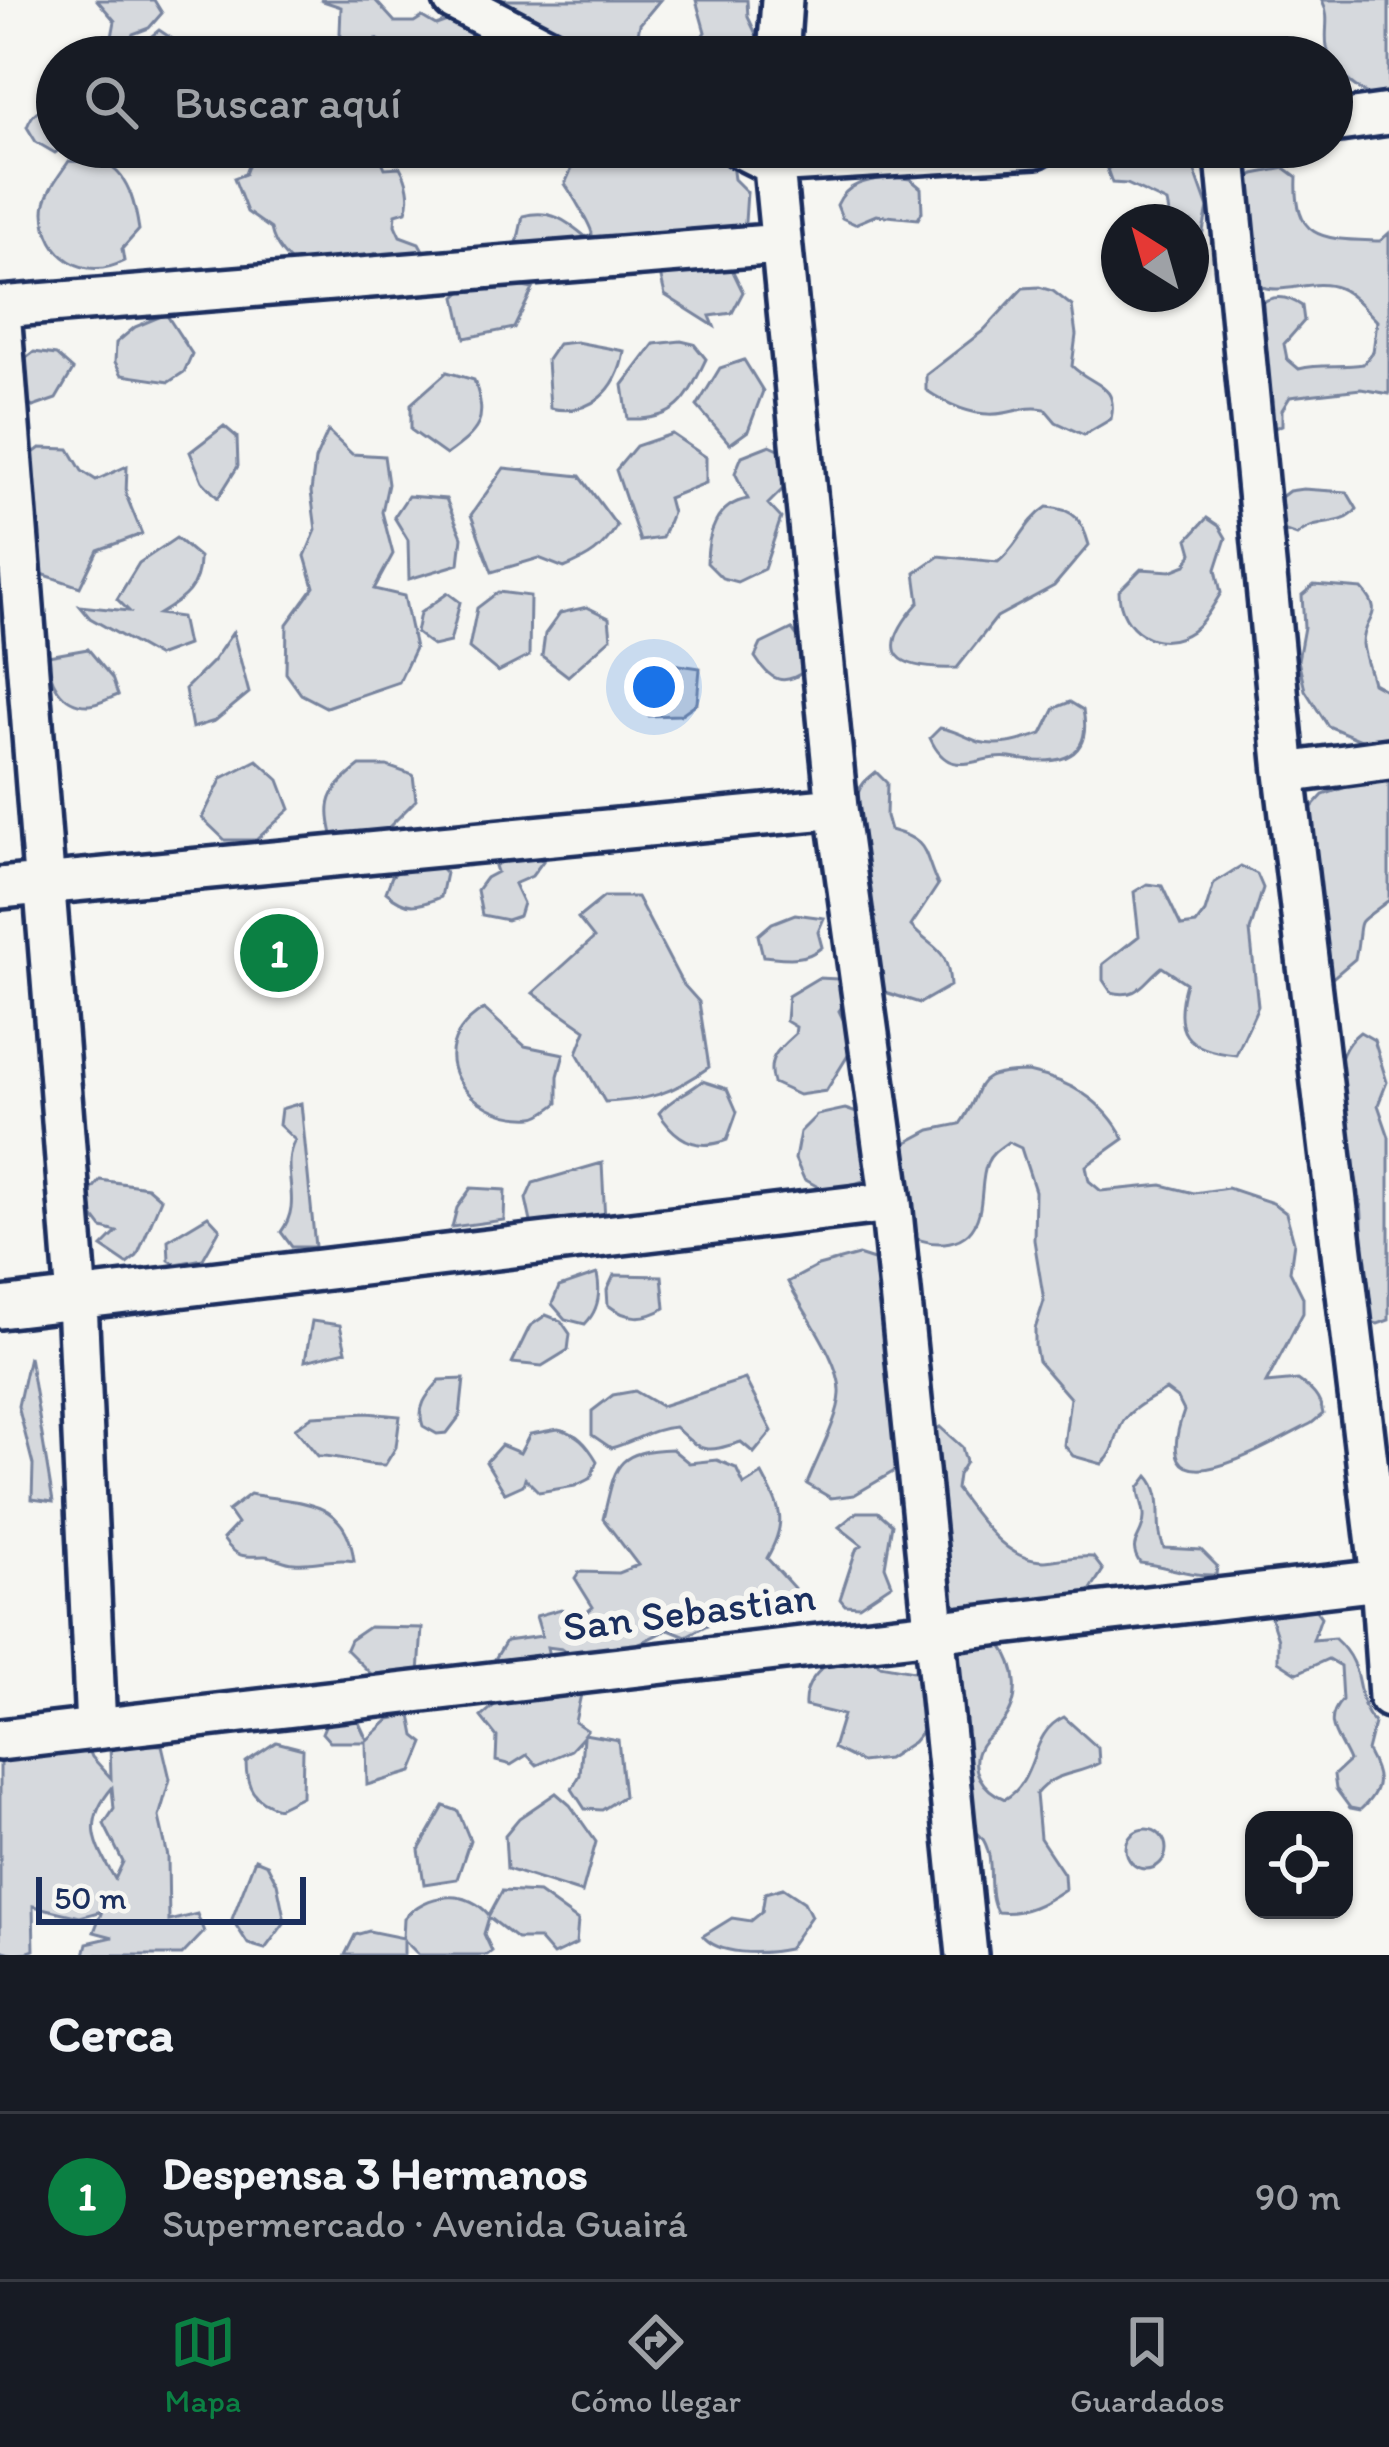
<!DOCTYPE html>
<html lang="es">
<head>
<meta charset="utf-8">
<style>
  :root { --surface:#171b24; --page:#242831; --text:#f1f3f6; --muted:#9ea1a6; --line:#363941; --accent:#0b8043 }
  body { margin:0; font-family:Itim,sans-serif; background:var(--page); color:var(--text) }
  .controls { position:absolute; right:36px; bottom:36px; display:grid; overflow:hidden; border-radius:24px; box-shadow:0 3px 9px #0004 }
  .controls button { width:108px; height:108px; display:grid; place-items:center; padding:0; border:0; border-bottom:3px solid var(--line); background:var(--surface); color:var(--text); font:60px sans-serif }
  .compass { position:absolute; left:1101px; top:204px; width:108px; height:108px; border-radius:50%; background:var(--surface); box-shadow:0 3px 9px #0004; rotate:323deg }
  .scale { position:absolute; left:36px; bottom:30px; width:270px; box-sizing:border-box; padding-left:12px; border:6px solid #1b2f5e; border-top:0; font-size:33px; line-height:42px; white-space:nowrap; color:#1b2f5e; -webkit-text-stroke:9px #f6f6f2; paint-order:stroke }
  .you { position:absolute; left:654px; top:687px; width:42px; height:42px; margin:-30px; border:9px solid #fff; border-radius:50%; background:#1a73e8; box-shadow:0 0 0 18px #1a73e833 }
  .badge { display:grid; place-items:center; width:78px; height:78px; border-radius:50%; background:var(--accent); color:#fff; font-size:39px; font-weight:700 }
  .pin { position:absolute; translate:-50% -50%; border:6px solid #fff; box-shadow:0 3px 12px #0006 }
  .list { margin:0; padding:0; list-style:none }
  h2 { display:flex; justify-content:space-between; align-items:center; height:156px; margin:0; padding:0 48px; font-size:51px }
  h2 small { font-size:39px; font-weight:400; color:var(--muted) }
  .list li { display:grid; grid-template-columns:78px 1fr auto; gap:36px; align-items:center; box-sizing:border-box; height:168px; padding:0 48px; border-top:3px solid var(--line) }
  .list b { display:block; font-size:45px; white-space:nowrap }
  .list p { margin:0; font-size:39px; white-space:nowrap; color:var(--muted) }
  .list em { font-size:39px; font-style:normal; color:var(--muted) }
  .icon { flex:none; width:66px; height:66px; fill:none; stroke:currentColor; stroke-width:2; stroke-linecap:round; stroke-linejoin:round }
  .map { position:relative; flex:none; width:1389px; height:1955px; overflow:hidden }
  .search { position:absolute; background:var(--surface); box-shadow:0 3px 9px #0004; left:36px; right:36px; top:36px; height:132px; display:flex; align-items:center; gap:30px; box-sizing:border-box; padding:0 42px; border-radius:66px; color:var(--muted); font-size:45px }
  .sheet { height:324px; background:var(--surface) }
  nav { display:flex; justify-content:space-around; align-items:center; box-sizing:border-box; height:168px; border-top:3px solid var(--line); background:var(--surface); font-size:33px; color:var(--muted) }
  nav a { display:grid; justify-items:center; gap:6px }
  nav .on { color:var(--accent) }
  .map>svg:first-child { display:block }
  .green { fill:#d6d9dd; stroke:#78849e; stroke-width:3; fill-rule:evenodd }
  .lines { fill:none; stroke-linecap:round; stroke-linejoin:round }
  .minor-casing { stroke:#1b2f5e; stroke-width:48 }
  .minor { stroke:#f6f6f2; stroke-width:39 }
  .labels { text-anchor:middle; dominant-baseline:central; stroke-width:12; stroke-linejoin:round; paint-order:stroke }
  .street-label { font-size:42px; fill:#1b2f5e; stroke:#f6f6f2 }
</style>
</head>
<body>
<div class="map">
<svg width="1389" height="1955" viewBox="0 0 1389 1955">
  <rect width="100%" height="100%" fill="#f6f6f2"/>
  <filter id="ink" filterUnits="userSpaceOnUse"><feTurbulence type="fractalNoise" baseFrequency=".00833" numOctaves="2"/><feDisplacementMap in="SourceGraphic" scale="24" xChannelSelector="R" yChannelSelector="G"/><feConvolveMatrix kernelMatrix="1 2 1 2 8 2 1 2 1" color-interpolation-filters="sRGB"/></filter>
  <g filter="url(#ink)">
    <path class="green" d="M 97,0 L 154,0 L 162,13 L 149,28 L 133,34 L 129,44 L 117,46 L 112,37 L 115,21 Z
      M 320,0 L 375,0 L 395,22 L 414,22 L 422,17 L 436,25 L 466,14 L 495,37 L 494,46 L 483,50 L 480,57 L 381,57 L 387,52 L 387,44 L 376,39 L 364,55 L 348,51 L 340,33 L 341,7 Z
      M 500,0 L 660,0 L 640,24 L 636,43 C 657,39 665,57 688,56 L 705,32 L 696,0 L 747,0 L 748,17 L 767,57 L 564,57 Z
      M 1322,0 L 1389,0 L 1389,102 C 1364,97 1332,74 1327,47 C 1324,29 1331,17 1322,0 Z
      M 159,30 L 180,44 L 193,45 L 197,57 L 126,57 Z
      M 57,106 L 57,147 L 63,147 L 55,153 L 36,142 L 27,127 C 33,111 40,107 57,106 Z
      M 255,147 L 361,147 L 362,153 L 381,159 L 385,168 L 400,167 C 407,179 412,198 406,211 L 396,214 L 395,225 L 400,236 L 419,243 L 426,256 L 427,288 L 421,296 L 410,292 L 375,254 L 352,270 L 301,271 C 287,259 275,248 271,229 L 247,212 L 234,178 L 245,174 Z
      M 576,147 L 716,147 L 731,157 L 734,179 L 747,192 L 745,222 L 739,233 L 516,248 L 523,216 C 550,208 567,221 587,238 L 592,234 C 592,227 571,193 565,184 L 578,154 Z
      M 1166,153 L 1193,166 L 1208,208 L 1191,286 L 1191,222 L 1171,222 L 1167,203 L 1127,184 L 1112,183 L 1107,169 L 1134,155 Z
      M 69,161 C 80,162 100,161 109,166 C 130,177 136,210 139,230 L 122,249 L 124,261 C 85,282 45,257 44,212 C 44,193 59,176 69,161 Z
      M 1285,168 L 1297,177 C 1294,242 1323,239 1380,241 L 1389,233 L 1389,394 L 1361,389 L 1290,397 L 1282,410 L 1282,425 L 1267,431 L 1247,313 C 1266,297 1281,291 1302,306 L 1304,321 L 1284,344 L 1287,359 L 1299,369 C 1322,363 1341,368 1363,364 L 1373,352 L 1377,321 C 1366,310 1353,294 1339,288 C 1313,277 1285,296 1259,286 L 1246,261 L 1242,184 L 1254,174 Z
      M 894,177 L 910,179 L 921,188 L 922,212 L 918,219 L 876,215 L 855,224 L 842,218 L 837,205 C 847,181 871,180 894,177 Z
      M 726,257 L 743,292 L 732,313 L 710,316 L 714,326 L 665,295 L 659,269 Z
      M 477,278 L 533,289 L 514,328 L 465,338 L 456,297 Z
      M 1039,287 L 1053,291 L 1072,306 L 1076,335 L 1072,366 C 1092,386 1119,383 1111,419 L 1084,435 L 1056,422 L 1045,409 C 1030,406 1020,410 1004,413 C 977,418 948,405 926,390 L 926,375 L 983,331 L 1023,288 Z
      M 166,314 L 192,354 L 184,372 L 169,382 L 122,375 L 115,362 L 116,343 L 135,327 Z
      M 681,341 L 694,344 L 706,359 C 687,399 678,421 628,419 L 623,385 L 654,344 Z
      M 576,342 L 624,351 C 618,390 590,417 550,408 L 547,360 L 558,344 Z
      M 34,352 L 56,355 L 73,370 L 56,399 L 33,407 L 7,393 L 26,358 Z
      M 744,360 L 763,391 L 748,431 L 730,444 L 697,406 L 720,368 Z
      M 447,372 L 474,380 C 489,422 479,431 446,455 L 411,430 L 411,404 Z
      M 224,426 L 237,437 L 238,466 L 218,498 L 202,481 L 190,452 Z
      M 328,431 L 352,454 L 384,456 L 388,484 L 382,512 L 393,554 L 374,589 L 404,596 L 415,648 L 399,682 L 326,707 L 301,694 L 286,673 L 287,624 L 314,587 L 305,556 L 316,530 L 311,492 L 315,460 Z
      M 672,434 L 706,457 L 706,483 L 668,498 L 672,513 L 662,538 L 640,541 L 616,470 L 636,446 Z
      M 770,445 L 794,456 L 786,486 L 768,504 L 781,518 L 764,569 L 737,582 L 722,578 L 707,563 C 707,535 716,504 748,499 L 735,473 L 742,456 Z
      M 40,448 L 69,449 L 82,471 L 96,480 L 127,466 L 126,495 L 142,534 L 98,550 L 80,587 L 42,574 L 19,543 L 31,501 L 32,454 Z
      M 504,468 L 580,476 L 617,526 C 603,549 589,558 564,568 L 539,558 L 492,572 L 471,515 Z
      M 1303,489 L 1347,492 L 1357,509 C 1342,529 1317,517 1297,535 L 1280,529 L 1276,501 L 1289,491 Z
      M 408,496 L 446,499 L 462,537 L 459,564 L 409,579 L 408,540 L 394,517 Z
      M 1047,507 C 1075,509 1082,520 1089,545 L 1054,586 L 997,617 L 957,668 C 897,670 872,655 919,602 L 915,573 L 939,556 L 998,562 C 1018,547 1024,522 1047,507 Z
      M 1207,518 L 1219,526 L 1226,538 L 1216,569 L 1221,593 C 1212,607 1205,621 1192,631 C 1158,655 1119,630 1119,591 L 1141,569 L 1171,571 L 1186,565 L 1192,553 L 1188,539 Z
      M 176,538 L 199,557 C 200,587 184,599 159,614 L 181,617 L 187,645 L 157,656 L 90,618 L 80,606 L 129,611 L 117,599 L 139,563 Z
      M 1314,585 L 1362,589 C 1387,616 1363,617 1363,644 C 1364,656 1370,671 1373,683 L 1389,692 L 1389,752 L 1328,726 L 1305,690 L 1298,660 L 1304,627 L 1302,595 Z
      M 498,592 L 530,596 L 529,656 L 498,672 L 469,648 L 477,608 Z
      M 448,593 L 460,602 L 450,642 L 433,646 L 416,633 L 420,613 Z
      M 587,607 L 609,618 L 611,638 L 568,676 L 542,656 L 545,634 L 560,613 Z
      M 792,629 L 810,653 L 806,670 C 784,687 770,681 755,657 L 761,644 Z
      M 233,632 L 249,693 L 215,721 L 192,728 L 185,689 L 213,661 Z
      M 88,649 L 112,678 L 118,695 C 110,698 97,705 89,705 C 61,706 48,679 48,656 Z
      M 666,663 L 700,668 L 697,703 L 680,715 L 649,716 C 639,694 650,678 666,663 Z
      M 1070,702 L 1083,710 C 1094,765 1050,765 1010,758 C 978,753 951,784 930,738 L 940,728 C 955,730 965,737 979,742 C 1000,748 1022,740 1042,734 L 1055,708 Z
      M 257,760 L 279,780 L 290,809 L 256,840 L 225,840 L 202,818 L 222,778 Z
      M 1389,765 L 1389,900 C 1349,931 1365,911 1355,959 L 1329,981 L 1303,817 L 1323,795 L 1352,785 L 1377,767 Z
      M 360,766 L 387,766 L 413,775 L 416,800 L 371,845 L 336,851 C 325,807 322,795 360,766 Z
      M 876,772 L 887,783 L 886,816 L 890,830 C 931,841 922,851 938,885 L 911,926 C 933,951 948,945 950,986 L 920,1003 L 875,989 C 869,947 847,829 858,793 C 861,783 869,778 876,772 Z
      M 520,845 L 543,861 L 532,876 L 514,884 L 523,903 L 519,916 L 507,920 L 482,915 L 477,890 L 486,878 L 497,872 L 495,866 Z
      M 423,849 L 446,873 L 441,897 C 417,907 407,910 386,892 L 392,876 Z
      M 1241,866 L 1257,874 L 1263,888 L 1250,931 L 1258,1006 L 1236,1055 C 1185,1050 1172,1032 1186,983 L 1162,967 C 1142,983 1139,999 1111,992 L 1103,980 L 1103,964 L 1139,936 L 1134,892 L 1147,884 L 1162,886 L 1181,926 L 1196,924 L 1205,912 L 1214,883 Z
      M 604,897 L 637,897 L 682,983 L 699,1002 L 709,1067 C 672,1094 650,1100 605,1102 L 577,1053 L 586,1030 L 533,993 L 594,938 L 578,918 Z
      M 795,914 L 824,918 L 818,932 L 822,947 C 804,962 786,958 763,956 L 758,935 L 772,923 Z
      M 818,978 L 838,979 L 848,998 L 839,1011 L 855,1044 L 826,1091 L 799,1095 L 773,1083 C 766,1059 777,1050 795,1034 L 796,1027 L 786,1021 L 788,996 Z
      M 484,1009 L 525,1046 L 564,1054 L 558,1076 L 558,1103 C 551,1108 541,1117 533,1117 C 469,1121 415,1051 484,1009 Z
      M 1360,1032 L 1374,1040 L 1387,1082 L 1378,1105 L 1389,1137 L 1389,1320 L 1378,1324 L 1364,1320 C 1362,1286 1362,1252 1362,1217 C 1361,1163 1308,1071 1360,1032 Z
      M 1028,1072 C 1070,1081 1104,1100 1124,1139 L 1086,1166 L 1089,1181 L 1101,1191 L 1162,1185 L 1194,1193 L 1228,1188 L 1273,1203 L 1286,1213 L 1294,1242 L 1290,1271 L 1303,1297 L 1303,1313 L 1266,1383 L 1298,1380 C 1312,1390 1320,1397 1323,1414 L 1312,1423 C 1270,1444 1144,1522 1184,1411 L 1178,1399 L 1166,1390 C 1152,1398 1133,1407 1124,1420 C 1114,1436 1117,1451 1102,1464 L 1073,1456 L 1064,1445 L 1070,1398 L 1038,1361 L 1035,1346 L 1035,1329 L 1044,1301 L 1034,1240 L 1035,1191 L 1021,1148 L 1008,1142 C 1000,1148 991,1153 987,1163 C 981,1178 983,1197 979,1213 C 970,1249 933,1248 906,1234 L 902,1145 L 930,1130 L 960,1124 C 988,1085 966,1073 1028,1072 Z
      M 702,1081 L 727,1089 L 737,1112 L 727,1140 C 697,1152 675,1139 659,1113 C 671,1098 687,1094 702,1081 Z
      M 301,1103 L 315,1247 L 292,1247 L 281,1232 C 305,1200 278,1171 295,1140 L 279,1125 L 281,1109 Z
      M 845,1109 L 863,1115 L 885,1146 L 867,1180 L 827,1192 L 804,1179 L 795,1159 L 800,1132 L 817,1115 Z
      M 602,1163 L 605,1221 L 546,1233 L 531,1222 L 526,1199 L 533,1183 Z
      M 100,1180 L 147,1187 L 161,1199 L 137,1256 L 127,1264 L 102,1247 L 117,1232 L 102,1228 L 86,1207 L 90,1192 Z
      M 471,1188 L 505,1190 L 504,1220 L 452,1227 L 457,1208 Z
      M 208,1216 L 220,1229 L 203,1259 L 176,1264 L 169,1260 L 168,1240 Z
      M 858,1255 L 883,1263 L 903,1466 L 854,1495 L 831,1498 L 807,1484 C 816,1460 839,1418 840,1394 C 842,1363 803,1311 788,1282 L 818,1266 Z
      M 597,1274 C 601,1293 599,1310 585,1324 L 565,1319 L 552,1304 L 559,1287 Z
      M 614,1275 L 662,1276 L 665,1308 C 645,1320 627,1320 608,1305 L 607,1290 Z
      M 546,1315 L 561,1321 L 570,1334 L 568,1350 L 542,1366 L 512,1363 L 530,1326 Z
      M 312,1321 L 340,1325 L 346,1351 L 305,1361 Z
      M 29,1356 L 53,1502 L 32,1499 L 33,1465 L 18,1406 Z
      M 464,1379 L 460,1416 L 447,1433 L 437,1434 L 423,1426 C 416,1406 428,1394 440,1380 Z
      M 745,1379 L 772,1431 L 754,1453 L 741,1442 C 705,1453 702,1453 675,1427 C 652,1428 634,1442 611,1448 L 592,1435 L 592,1411 L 613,1395 L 635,1391 L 661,1406 Z
      M 367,1413 L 400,1416 L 396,1447 L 385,1465 C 361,1466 342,1455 318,1456 L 295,1428 L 313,1416 Z
      M 940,1427 L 962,1447 L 966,1462 L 958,1475 L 956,1489 C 978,1517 1005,1561 1044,1561 C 1061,1560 1076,1555 1093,1557 L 1103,1570 L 1081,1605 L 936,1612 L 928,1435 Z
      M 558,1429 C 577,1432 587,1444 597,1461 L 591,1478 L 575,1486 L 539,1492 L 525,1478 L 523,1485 L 505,1493 L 486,1462 L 501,1445 L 520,1453 L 530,1434 Z
      M 672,1449 L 689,1463 L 717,1460 L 736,1468 L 744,1485 L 762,1474 C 781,1510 788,1521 767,1558 L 794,1588 C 783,1616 762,1624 736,1610 L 686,1636 L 669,1629 L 621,1652 L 571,1656 L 562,1649 L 547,1647 L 553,1675 L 542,1682 L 581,1694 L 575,1722 L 587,1730 L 584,1734 L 618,1740 L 624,1796 L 602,1810 L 585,1809 L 572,1789 L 580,1775 L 583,1737 L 571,1750 L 537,1765 L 527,1755 L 511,1765 L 496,1761 L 497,1737 L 481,1717 L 507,1694 L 489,1669 L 506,1641 L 542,1636 L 536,1616 L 561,1609 L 581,1617 L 593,1607 L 575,1578 L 579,1572 L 618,1573 L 638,1565 L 603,1519 C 616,1468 612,1451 672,1449 Z
      M 1148,1476 C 1167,1496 1153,1525 1164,1548 L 1201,1550 L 1217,1566 L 1216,1575 C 1188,1576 1168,1566 1140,1563 C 1126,1542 1143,1539 1144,1518 C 1145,1508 1139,1499 1139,1488 Z
      M 250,1494 C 302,1504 347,1498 354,1561 C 332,1557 315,1565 294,1563 C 284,1563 275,1556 265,1556 C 244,1557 236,1558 223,1539 L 237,1524 L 228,1511 Z
      M 857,1512 L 878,1512 L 892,1524 L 885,1566 L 892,1584 L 859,1606 L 845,1605 L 840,1599 L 856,1550 L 862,1545 L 839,1527 Z
      M 1312,1605 L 1321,1617 L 1313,1640 L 1334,1638 C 1368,1668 1351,1693 1374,1723 L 1367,1751 C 1381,1777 1383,1789 1360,1810 L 1350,1808 L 1336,1789 L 1334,1775 L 1349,1761 C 1339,1737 1321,1723 1342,1700 L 1340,1666 L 1328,1659 L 1297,1673 L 1278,1661 L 1278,1639 L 1271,1618 L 1275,1611 Z
      M 369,1627 L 422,1628 L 419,1673 L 374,1677 L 346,1649 L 350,1640 Z
      M 1000,1642 C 1018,1667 1022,1700 1002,1724 C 995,1732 987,1736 981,1745 C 967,1768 983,1790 1005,1799 C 1039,1780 1028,1733 1064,1717 L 1098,1748 L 1099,1763 C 1076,1776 1054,1771 1036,1794 L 1040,1838 L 1064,1874 L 1065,1889 C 1043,1904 1023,1915 997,1912 C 985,1890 996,1863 984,1841 C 979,1831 962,1821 953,1814 L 953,1652 L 965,1643 Z
      M 844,1649 L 873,1654 L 879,1665 L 925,1673 L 925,1728 L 913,1742 L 887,1759 L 861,1762 L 833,1748 L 843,1715 L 805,1706 C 803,1679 826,1665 844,1649 Z
      M 352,1708 L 367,1740 L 390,1719 L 411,1715 L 415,1736 L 424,1743 L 412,1772 L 367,1785 L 366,1742 L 330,1742 L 322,1733 L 327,1721 Z
      M 82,1733 L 92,1757 L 111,1778 L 110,1743 L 162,1745 L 170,1779 L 159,1817 L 168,1857 L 169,1921 L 197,1914 L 204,1932 L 182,1955 L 84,1955 L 87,1943 L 113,1937 L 94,1932 L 102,1911 L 80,1917 L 33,1906 L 34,1950 C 23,1955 12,1955 0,1949 L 0,1752 ZM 112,1788 L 114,1809 L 104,1824 L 123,1862 L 115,1879 C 94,1843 83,1822 112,1788 Z
      M 276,1742 L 303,1749 L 302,1796 L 278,1808 C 254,1801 246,1787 246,1762 Z
      M 556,1793 L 570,1805 L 596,1842 L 582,1893 L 507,1869 L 505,1835 L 519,1818 Z
      M 444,1806 L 458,1811 L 470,1840 L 457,1879 L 424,1884 L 419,1850 Z
      M1126 1849a20 20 0 1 1 40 0a20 20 0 1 1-40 0Z
      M 255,1859 L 267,1864 L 277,1883 L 285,1922 L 265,1949 L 248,1944 L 232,1919 Z
      M 783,1888 L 804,1902 L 811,1916 L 788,1949 C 760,1955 718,1955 703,1936 L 732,1918 L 751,1921 L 762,1912 L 765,1893 Z
      M 502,1891 L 539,1893 L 578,1921 L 576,1944 L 553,1955 L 539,1939 L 517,1939 L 489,1917 L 484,1934 L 492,1951 L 487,1955 L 419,1955 L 404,1940 L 404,1955 L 345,1955 L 355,1935 L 369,1931 L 403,1938 L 404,1918 C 428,1893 465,1888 489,1915 Z"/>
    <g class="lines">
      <g class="minor-casing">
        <path id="minor" d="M 454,0 L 564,57
          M 778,57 L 782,0
          M 1332,122 L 1389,114
          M 739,147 L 771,163 L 1036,147
          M 772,147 L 837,808 L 891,1202 L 967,1955
          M 1225,147 L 1285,773 L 1381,1579 L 1389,1697
          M 0,307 L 780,244
          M 0,311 L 77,1301 L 96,1729
          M 1285,773 L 1389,759
          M 0,888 L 837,808
          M 0,1308 L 891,1202
          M 0,1740 L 1389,1579"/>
      </g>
      <use href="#minor" class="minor"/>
    </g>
  </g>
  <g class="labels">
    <g class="street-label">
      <text transform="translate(689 1611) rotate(-7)">San Sebastian</text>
    </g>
  </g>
</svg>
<div class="controls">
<button><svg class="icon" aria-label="locate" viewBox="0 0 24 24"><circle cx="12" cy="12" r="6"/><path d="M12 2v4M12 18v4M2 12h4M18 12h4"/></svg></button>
</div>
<svg class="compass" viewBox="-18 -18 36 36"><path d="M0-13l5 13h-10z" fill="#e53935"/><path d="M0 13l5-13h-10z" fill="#9ea1a6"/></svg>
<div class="scale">50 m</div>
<div class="you"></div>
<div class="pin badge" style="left:279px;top:953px">1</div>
<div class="search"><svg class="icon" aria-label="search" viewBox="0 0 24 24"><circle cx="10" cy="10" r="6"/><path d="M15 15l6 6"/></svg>Buscar aquí</div>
</div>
<section class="sheet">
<h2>Cerca<small></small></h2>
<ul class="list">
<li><span class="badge">1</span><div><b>Despensa 3 Hermanos</b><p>Supermercado · Avenida Guairá</p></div><em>90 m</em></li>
</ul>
</section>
<nav>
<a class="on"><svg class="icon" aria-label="map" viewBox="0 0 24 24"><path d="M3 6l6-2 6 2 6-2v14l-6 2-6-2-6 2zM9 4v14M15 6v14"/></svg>Mapa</a>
<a><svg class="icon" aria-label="directions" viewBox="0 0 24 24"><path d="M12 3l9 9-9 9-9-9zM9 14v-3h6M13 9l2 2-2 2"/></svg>Cómo llegar</a>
<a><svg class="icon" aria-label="saved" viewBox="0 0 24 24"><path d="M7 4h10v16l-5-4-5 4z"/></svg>Guardados</a>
</nav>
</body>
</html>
